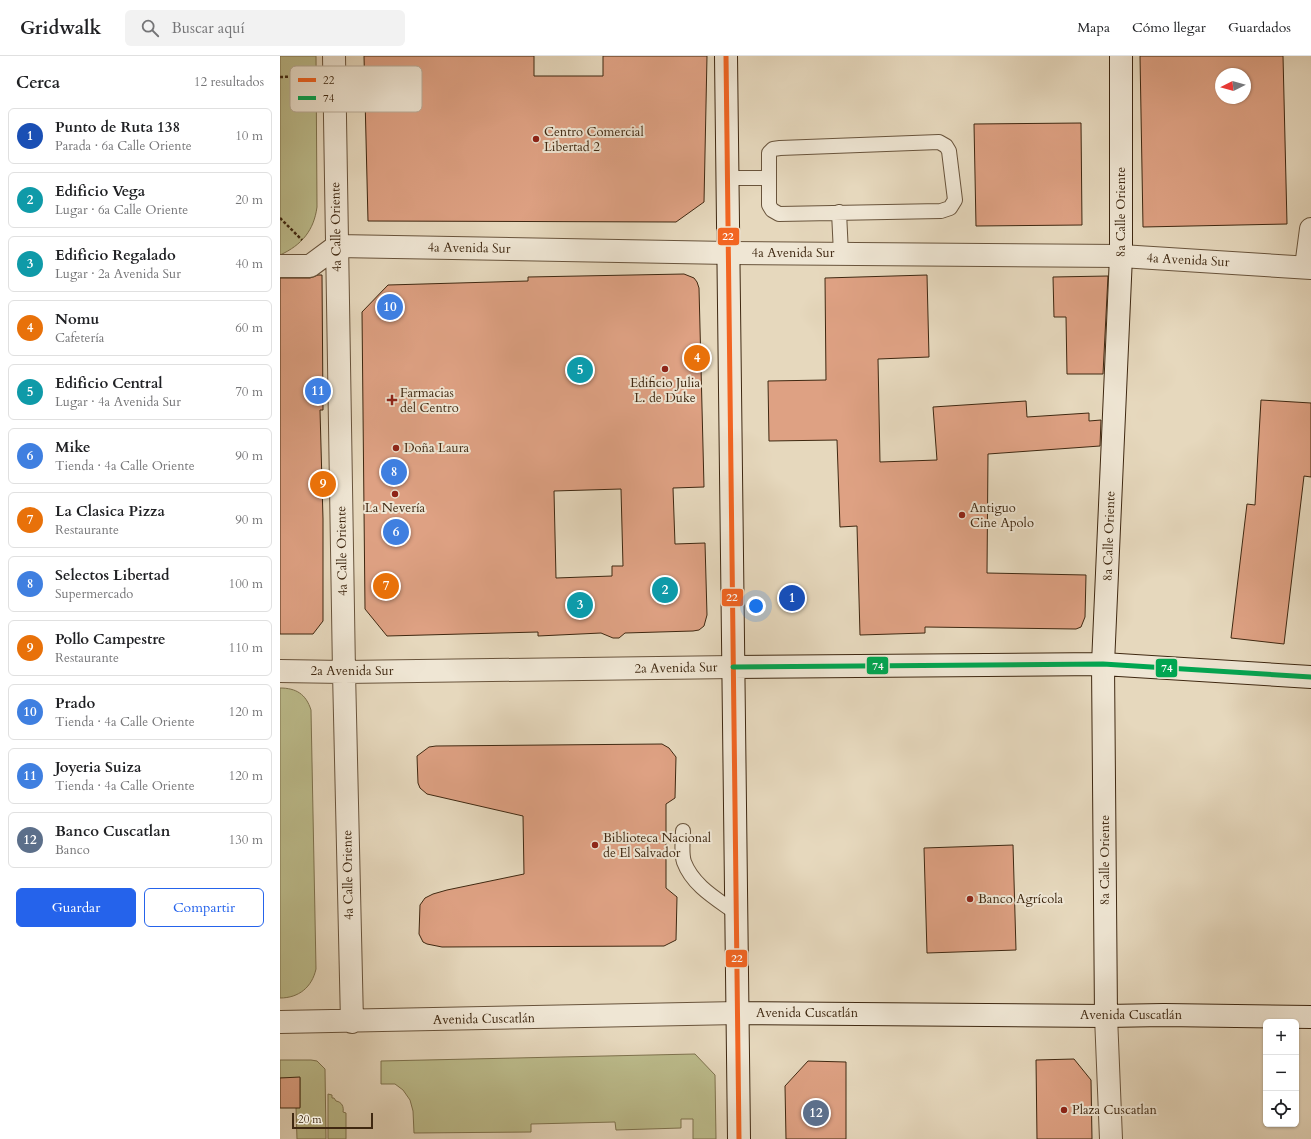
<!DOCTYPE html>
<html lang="es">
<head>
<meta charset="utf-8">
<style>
  :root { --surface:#fff; --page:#f2f2f2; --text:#202124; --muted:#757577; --line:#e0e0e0; --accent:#2563eb }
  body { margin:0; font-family:Cardo,serif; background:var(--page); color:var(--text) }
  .controls { position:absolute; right:12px; bottom:12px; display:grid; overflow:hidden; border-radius:6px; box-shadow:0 1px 3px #0004 }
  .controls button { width:36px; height:36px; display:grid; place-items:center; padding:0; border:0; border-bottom:1px solid var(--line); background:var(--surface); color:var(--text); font:20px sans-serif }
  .compass { position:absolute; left:935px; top:12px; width:36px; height:36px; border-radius:50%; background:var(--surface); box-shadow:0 1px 3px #0004; rotate:264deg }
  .scale { position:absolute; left:12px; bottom:10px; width:81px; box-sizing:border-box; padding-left:4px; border:2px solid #3f2811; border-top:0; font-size:11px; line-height:14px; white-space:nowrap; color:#3f2811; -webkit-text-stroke:3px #efe6d4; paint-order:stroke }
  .you { position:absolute; left:476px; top:550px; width:14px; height:14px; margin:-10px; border:3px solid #fff; border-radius:50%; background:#1a73e8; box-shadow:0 0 0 6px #1a73e833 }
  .badge { display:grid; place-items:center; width:26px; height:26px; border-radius:50%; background:var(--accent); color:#fff; font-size:13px; font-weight:700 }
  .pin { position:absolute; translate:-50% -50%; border:2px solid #fff; box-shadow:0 1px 4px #0006 }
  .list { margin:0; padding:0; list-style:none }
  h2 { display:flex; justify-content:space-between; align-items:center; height:52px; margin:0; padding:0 16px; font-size:17px }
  h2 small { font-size:13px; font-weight:400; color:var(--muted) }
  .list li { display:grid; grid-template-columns:26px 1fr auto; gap:12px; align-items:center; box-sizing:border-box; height:56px; margin:0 8px 8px; padding:0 8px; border:1px solid var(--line); border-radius:6px }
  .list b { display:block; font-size:15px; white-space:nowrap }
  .list p { margin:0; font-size:13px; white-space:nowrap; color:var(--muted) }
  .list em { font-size:13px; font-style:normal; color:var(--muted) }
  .actions { display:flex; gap:8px; padding:12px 16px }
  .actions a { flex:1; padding:9px 0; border:1px solid var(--accent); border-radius:6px; text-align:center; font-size:14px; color:var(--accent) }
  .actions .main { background:var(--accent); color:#fff }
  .icon { flex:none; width:22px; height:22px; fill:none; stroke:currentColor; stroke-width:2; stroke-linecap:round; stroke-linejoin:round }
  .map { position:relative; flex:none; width:1031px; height:1083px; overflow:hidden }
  header { display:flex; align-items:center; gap:24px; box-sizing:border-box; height:56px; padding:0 20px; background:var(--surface); border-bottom:1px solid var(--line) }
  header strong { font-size:19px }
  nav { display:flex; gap:22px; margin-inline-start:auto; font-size:14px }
  .search { width:280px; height:36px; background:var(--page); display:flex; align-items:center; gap:10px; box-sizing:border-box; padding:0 14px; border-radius:6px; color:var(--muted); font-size:15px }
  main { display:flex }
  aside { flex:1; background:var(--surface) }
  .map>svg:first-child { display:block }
  .green { fill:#bcbc8c; stroke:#7e724e }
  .building { fill:#dea183; stroke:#3f2811; fill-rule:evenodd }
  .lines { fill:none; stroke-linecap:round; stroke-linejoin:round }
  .lane-casing { stroke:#69543c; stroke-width:16 }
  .street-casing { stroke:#69543c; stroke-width:24 }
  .secondary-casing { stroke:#3f2811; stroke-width:24 }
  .path { stroke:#3f2811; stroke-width:2.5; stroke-dasharray:3 2; stroke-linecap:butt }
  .lane { stroke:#efe6d4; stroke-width:14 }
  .street { stroke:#efe6d4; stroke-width:22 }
  .secondary { stroke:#efe6d4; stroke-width:22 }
  .bus-1-casing { stroke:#efe6d4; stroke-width:8 }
  .bus-2-casing { stroke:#efe6d4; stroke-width:8 }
  .bus-1 { stroke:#f26522; stroke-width:5 }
  .bus-2 { stroke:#00a651; stroke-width:5 }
  .poi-dot { fill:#8f2418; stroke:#efe6d4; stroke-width:1.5 }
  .labels { text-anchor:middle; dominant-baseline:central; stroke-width:4; stroke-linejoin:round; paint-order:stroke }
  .poi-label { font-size:13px; fill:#3f2811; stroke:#efe6d4; text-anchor:start }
  .street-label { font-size:13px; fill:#3f2811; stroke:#efe6d4 }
  .key { fill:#efe6d4; stroke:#baad9a; stroke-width:1 }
  .key-label { font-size:11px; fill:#3f2811 }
  .line-badge { stroke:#efe6d4; stroke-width:1.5 }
  .badge-label { font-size:11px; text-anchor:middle; font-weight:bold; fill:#fff }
</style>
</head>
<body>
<header>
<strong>Gridwalk</strong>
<div class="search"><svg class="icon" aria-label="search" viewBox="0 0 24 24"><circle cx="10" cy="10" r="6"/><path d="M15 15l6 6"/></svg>Buscar aquí</div>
<nav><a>Mapa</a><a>Cómo llegar</a><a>Guardados</a></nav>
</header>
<main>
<aside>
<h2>Cerca<small>12 resultados</small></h2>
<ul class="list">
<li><span class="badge" style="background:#1a4fb4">1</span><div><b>Punto de Ruta 138</b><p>Parada · 6a Calle Oriente</p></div><em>10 m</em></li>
<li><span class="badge" style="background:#0f9aa8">2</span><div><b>Edificio Vega</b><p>Lugar · 6a Calle Oriente</p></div><em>20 m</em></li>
<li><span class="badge" style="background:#0f9aa8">3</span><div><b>Edificio Regalado</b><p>Lugar · 2a Avenida Sur</p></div><em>40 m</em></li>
<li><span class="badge" style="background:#e8710a">4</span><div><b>Nomu</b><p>Cafetería</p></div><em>60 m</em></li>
<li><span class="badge" style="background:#0f9aa8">5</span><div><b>Edificio Central</b><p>Lugar · 4a Avenida Sur</p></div><em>70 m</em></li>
<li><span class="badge" style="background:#3f7fe0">6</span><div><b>Mike</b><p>Tienda · 4a Calle Oriente</p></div><em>90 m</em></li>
<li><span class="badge" style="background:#e8710a">7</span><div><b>La Clasica Pizza</b><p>Restaurante</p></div><em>90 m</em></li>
<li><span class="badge" style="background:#3f7fe0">8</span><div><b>Selectos Libertad</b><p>Supermercado</p></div><em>100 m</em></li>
<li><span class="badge" style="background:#e8710a">9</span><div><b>Pollo Campestre</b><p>Restaurante</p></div><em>110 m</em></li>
<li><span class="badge" style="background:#3f7fe0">10</span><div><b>Prado</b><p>Tienda · 4a Calle Oriente</p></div><em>120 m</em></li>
<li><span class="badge" style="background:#3f7fe0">11</span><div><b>Joyeria Suiza</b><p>Tienda · 4a Calle Oriente</p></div><em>120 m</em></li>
<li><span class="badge" style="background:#5c6f8a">12</span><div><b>Banco Cuscatlan</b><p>Banco</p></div><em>130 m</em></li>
</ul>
<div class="actions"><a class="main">Guardar</a><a>Compartir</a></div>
</aside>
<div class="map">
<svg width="1031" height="1083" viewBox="0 0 1031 1083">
  <rect width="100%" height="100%" fill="#e6d8bd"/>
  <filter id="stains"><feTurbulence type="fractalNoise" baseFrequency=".005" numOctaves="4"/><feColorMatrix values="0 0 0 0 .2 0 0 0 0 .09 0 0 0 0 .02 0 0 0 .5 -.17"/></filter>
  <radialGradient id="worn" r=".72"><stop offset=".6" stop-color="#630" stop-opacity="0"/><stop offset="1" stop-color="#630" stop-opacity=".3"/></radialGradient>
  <path class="green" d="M 0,0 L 36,0 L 37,151 C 34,174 22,189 0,199 Z
    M 0,632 C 16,632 26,638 31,654 L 36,913 C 32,931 19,942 0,942 Z
    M 415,998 L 435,1019 L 436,1083 L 413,1083 L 413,1063 L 401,1063 L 401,1072 L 336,1074 L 335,1066 L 251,1068 L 251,1076 L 134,1077 L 133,1055 L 130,1044 L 123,1034 L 115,1028 L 101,1028 L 101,1005 Z
    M 0,1004 L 31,1004 L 37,1005 L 45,1013 L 46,1083 L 17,1083 L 16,1052 L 20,1051 L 20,1022 L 0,1022 Z
    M 48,1038 L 52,1039 L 52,1042 L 54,1042 L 56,1045 C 62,1046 64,1051 63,1056 L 66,1057 L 66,1083 L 48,1083 Z"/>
  <path class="building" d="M 84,0 L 254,0 L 254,20 L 323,20 L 323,0 L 427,0 L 424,146 L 396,166 L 88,165 Z
    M 860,0 L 1003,0 L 1007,168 L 863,171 ZM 941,18 L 965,18 L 965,42 L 941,42 Z
    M 801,67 L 802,169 L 696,170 L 694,68 Z
    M 404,218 L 414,222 L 417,226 L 419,232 L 424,431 L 393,432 L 395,488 L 425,487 L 427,559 L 424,570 L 419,574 L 413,575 L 345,577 L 339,582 L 333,582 L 321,577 L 258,580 L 258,576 L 107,580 L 85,553 L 82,256 L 108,229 L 248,225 L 248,221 ZM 341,433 L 343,510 L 332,510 L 332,520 L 276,522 L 274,435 Z
    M 38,219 L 42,219 L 43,354 L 40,354 L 43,463 L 43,565 L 33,578 L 0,578 L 0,222 L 30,222 Z
    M 647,219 L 649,301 L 598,303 L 600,406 L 657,404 L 653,351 L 746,345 L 747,361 L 809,357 L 809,365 L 821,364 L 820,390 L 708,398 L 707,517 L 806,519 L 805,561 L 801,571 L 796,573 L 645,571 L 645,577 L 580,579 L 577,470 L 560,471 L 557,384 L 489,385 L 488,325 L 546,324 L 545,222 Z
    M 828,220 L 823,318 L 787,318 L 786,261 L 774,261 L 773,221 Z
    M 981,344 L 1031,347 L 1031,421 L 1024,420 L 1004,588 L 951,582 L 967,448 L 975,449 Z
    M 382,688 L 389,692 L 396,701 L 395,742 L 386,748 L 386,832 L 397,841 L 396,884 L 384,890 L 162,891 L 147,888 L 143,886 L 139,878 L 140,849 L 145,842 L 153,838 L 167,834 L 244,818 L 243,760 L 147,738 L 140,732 L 138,727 L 137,700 L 149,691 L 156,690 Z
    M 733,789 L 736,894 L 647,897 L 644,792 Z
    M 794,1003 L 811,1024 L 812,1083 L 757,1083 L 756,1004 Z
    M 528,1005 L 566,1006 L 566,1083 L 506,1083 L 505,1030 Z
    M 20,1021 L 20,1052 L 0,1052 L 0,1022 Z"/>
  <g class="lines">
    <g class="lane-casing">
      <path id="lane" d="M 659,86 L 666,90 L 669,95 L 675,144 L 670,152 L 661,155 L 499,158 L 492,154 L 489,149 L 489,97 L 493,93 L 500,92 Z
        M 447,122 L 488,122
        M 559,156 L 561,198
        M 403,775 C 403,784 401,797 404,806 C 413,830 437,843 456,857"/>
    </g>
    <g class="street-casing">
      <path id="street" d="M 54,0 L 64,616 L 72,966
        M 0,210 L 30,210 L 57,190 L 449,197 L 841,200 L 1031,212
        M 1026,211 L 1031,173
        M 0,615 L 64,616 L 453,611
        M 826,960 L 831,1083
        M 0,966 L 458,957"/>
    </g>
    <g class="secondary-casing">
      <path id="secondary" d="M 446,0 L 459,1083
        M 453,611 L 823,608 L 1031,621
        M 458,957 L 826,960 L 884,959 L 1031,961
        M 826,960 L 823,608 L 841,200 L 841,0"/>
    </g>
    <path class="path" d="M 0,21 L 29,20
      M 0,162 L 22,184"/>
    <use href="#lane" class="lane"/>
    <use href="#street" class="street"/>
    <use href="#secondary" class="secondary"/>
    <g class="bus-1-casing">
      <path id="bus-1" d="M 446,0 L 459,1083"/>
    </g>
    <g class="bus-2-casing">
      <path id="bus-2" d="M 453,611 L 823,608 L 1031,621"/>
    </g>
    <use href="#bus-1" class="bus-1"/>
    <use href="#bus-2" class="bus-2"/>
  </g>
  <g class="poi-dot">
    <circle cx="256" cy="83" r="4"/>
    <circle cx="385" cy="313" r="4"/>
    <path d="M110 338h4v4h4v4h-4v4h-4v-4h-4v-4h4z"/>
    <circle cx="116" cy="392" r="4"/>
    <circle cx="115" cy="438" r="4"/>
    <circle cx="682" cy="459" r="4"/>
    <circle cx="315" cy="789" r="4"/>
    <circle cx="690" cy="843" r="4"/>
    <circle cx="784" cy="1054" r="4"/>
  </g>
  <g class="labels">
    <g class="poi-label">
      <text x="264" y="76">Centro Comercial<tspan x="264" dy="15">Libertad 2</tspan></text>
      <text x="385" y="327" text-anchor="middle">Edificio Julia<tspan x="385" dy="15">L. de Duke</tspan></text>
      <text x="120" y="337">Farmacias<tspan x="120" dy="15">del Centro</tspan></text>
      <text x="124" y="392">Doña Laura</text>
      <text x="115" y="452" text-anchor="middle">La Nevería</text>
      <text x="690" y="452">Antiguo<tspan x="690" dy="15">Cine Apolo</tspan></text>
      <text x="323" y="782">Biblioteca Nacional<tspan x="323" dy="15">de El Salvador</tspan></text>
      <text x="698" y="843">Banco Agrícola</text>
      <text x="792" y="1054">Plaza Cuscatlan</text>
    </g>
    <g class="street-label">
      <text transform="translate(841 156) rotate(-90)">8a Calle Oriente</text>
      <text transform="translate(56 171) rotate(-91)">4a Calle Oriente</text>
      <text transform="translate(189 192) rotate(1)">4a Avenida Sur</text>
      <text x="513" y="197">4a Avenida Sur</text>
      <text transform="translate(908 204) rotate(3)">4a Avenida Sur</text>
      <text transform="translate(829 480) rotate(-88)">8a Calle Oriente</text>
      <text transform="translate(62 495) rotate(-91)">4a Calle Oriente</text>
      <text transform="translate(396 612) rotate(-1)">2a Avenida Sur</text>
      <text x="72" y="615">2a Avenida Sur</text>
      <text transform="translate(825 804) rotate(-90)">8a Calle Oriente</text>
      <text transform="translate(68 819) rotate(-91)">4a Calle Oriente</text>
      <text x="527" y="957">Avenida Cuscatlán</text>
      <text x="851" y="959">Avenida Cuscatlán</text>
      <text transform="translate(204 963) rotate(-1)">Avenida Cuscatlán</text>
    </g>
  </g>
  <rect x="10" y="10" width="132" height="46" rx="6" class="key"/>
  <rect x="18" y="22" width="18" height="4" fill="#f26522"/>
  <rect x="18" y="40" width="18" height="4" fill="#00a651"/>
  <g class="key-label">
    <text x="43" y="28">22</text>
    <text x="43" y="46">74</text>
  </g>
  <g class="line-badge">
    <rect x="437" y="171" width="23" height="19" rx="4" fill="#f26522"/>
    <rect x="441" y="532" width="23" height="19" rx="4" fill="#f26522"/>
    <rect x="586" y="600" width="23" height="19" rx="4" fill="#00a651"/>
    <rect x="875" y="602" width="23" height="20" rx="4" fill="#00a651"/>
    <rect x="445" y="893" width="23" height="19" rx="4" fill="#f26522"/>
  </g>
  <g class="badge-label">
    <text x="448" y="184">22</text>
    <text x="452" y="545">22</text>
    <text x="598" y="614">74</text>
    <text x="887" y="616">74</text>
    <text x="457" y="906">22</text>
  </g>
  <rect width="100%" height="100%" filter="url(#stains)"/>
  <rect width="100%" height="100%" fill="url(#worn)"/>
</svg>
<div class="controls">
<button>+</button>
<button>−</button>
<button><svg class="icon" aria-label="locate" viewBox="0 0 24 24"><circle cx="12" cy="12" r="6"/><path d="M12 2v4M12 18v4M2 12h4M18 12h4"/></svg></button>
</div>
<svg class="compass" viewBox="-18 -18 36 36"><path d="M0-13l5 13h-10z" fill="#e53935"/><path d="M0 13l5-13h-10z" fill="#757577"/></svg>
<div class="scale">20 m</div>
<div class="you"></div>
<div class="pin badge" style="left:512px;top:542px;background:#1a4fb4">1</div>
<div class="pin badge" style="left:385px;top:534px;background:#0f9aa8">2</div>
<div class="pin badge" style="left:300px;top:549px;background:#0f9aa8">3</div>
<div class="pin badge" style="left:417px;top:302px;background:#e8710a">4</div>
<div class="pin badge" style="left:300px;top:314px;background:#0f9aa8">5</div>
<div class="pin badge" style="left:116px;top:476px;background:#3f7fe0">6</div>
<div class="pin badge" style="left:106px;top:530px;background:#e8710a">7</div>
<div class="pin badge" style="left:114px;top:416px;background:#3f7fe0">8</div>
<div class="pin badge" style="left:43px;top:428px;background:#e8710a">9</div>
<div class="pin badge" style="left:110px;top:251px;background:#3f7fe0">10</div>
<div class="pin badge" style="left:38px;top:335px;background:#3f7fe0">11</div>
<div class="pin badge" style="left:536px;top:1057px;background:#5c6f8a">12</div>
</div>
</main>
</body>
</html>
